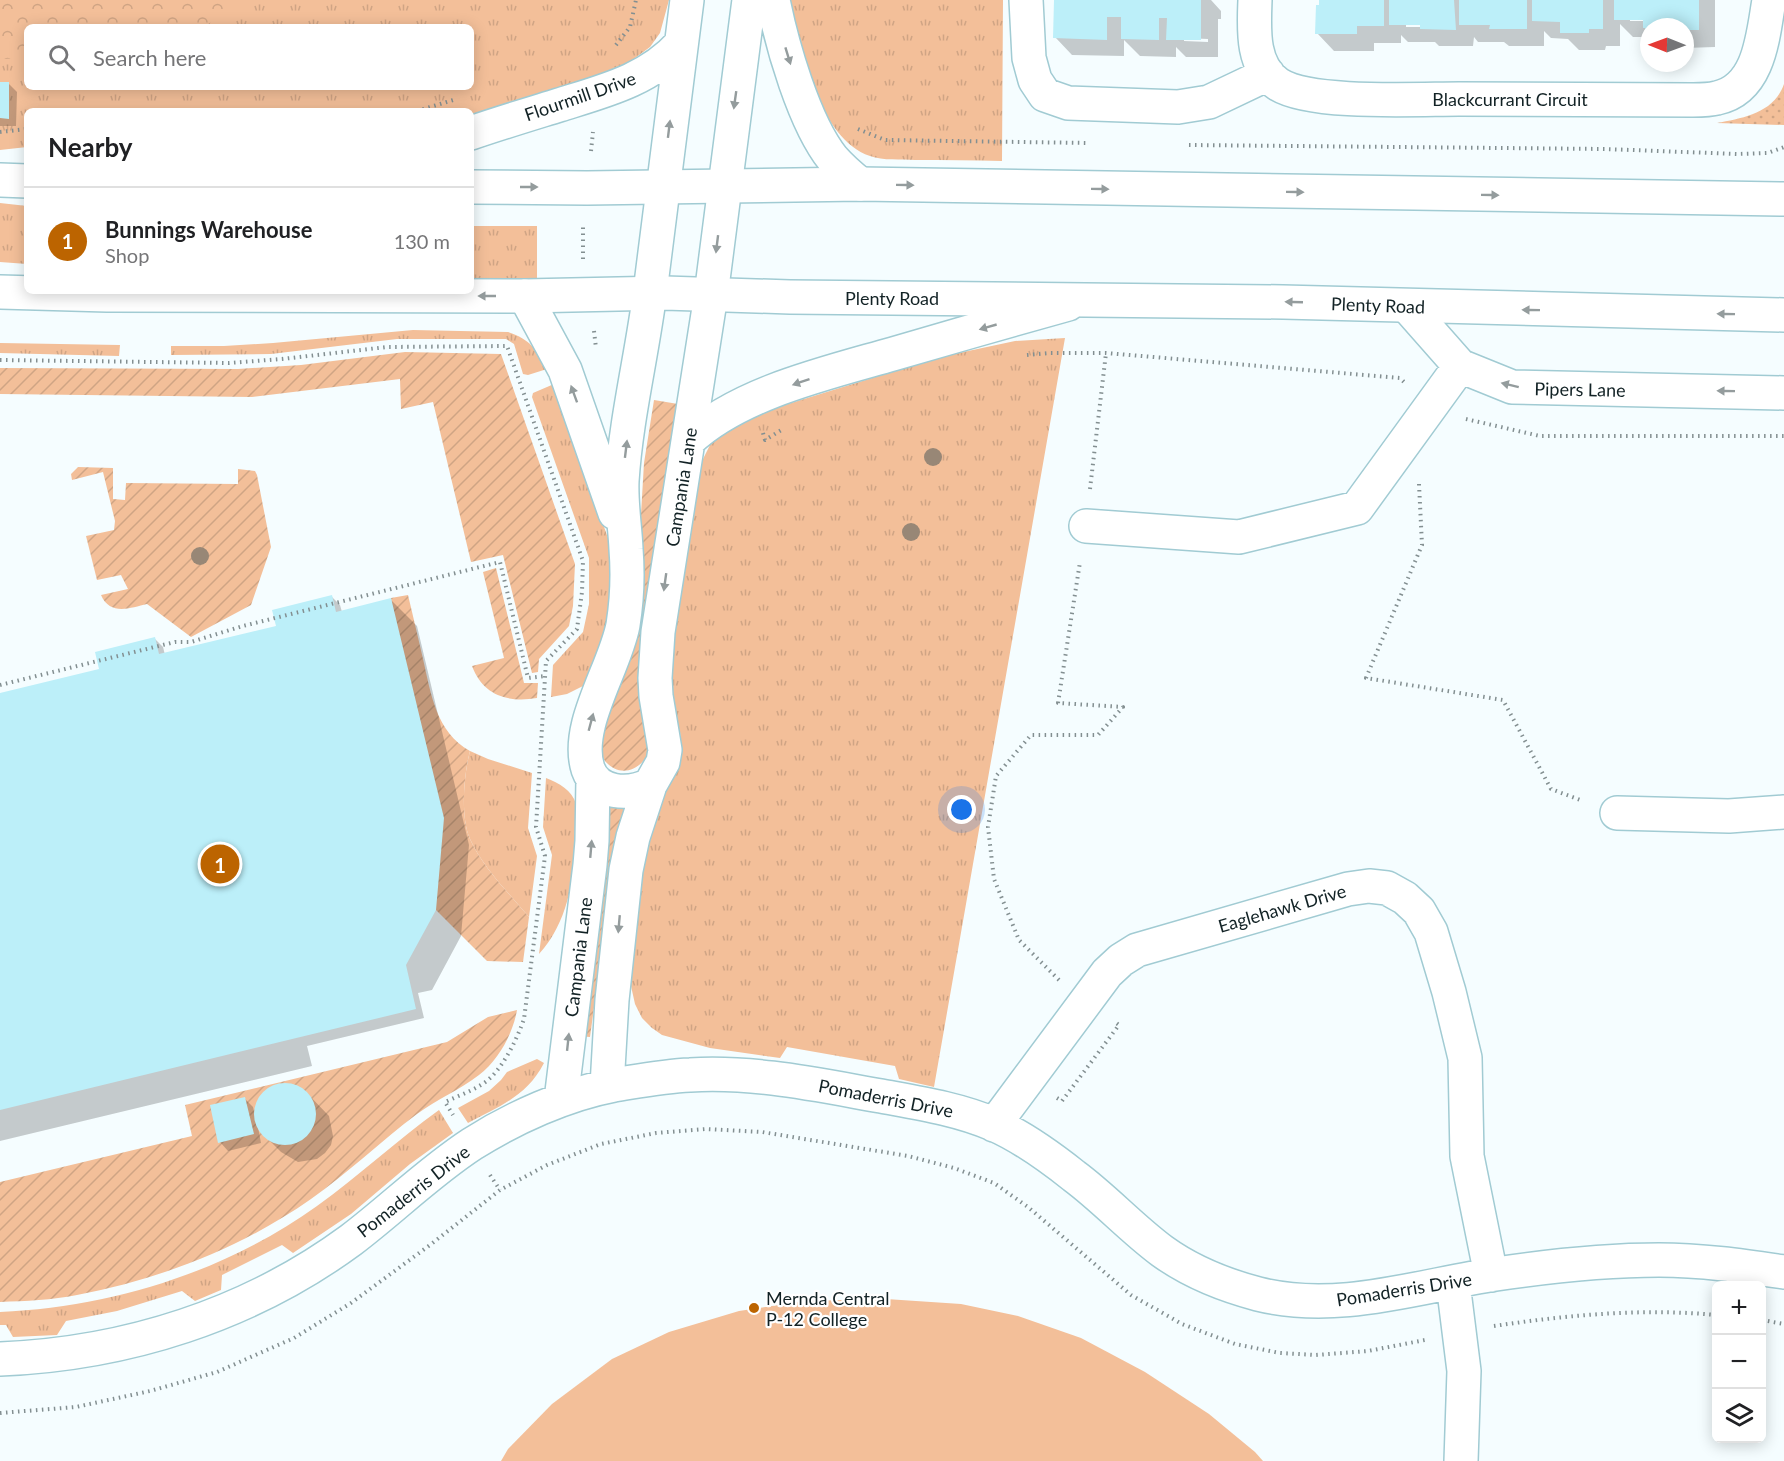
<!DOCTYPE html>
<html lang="en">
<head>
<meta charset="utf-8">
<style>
  :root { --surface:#fff; --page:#f2f2f2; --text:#202124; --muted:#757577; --line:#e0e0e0; --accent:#bc6400 }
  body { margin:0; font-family:Lato,sans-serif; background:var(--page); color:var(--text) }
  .controls { position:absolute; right:18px; bottom:18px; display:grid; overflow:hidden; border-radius:9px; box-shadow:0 3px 15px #0003 }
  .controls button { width:54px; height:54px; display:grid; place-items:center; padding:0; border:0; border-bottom:2px solid var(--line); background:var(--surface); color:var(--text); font:30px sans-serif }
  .compass { position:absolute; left:1640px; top:18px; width:54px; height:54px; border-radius:50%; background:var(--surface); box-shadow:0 3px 15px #0003; rotate:271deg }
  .you { position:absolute; left:962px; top:810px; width:21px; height:21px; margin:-15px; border:4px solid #fff; border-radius:50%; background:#1a73e8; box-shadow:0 0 0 9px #1a73e833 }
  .badge { display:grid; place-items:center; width:39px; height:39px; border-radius:50%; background:var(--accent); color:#fff; font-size:20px; font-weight:700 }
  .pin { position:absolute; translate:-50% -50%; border:3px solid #fff; box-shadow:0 2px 6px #0006 }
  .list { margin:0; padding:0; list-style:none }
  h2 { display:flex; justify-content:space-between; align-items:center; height:78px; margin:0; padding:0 24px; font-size:26px }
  h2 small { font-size:20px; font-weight:400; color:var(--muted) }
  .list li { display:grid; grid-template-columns:39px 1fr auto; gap:18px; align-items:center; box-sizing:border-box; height:108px; padding:0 24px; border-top:2px solid var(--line) }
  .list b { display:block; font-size:22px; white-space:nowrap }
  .list p { margin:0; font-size:20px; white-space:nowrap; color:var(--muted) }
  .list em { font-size:20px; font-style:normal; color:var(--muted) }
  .icon { flex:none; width:33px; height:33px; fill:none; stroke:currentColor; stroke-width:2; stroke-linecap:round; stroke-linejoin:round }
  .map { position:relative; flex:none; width:1784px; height:1461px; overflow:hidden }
  .search { position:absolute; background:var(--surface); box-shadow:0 3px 15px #0003; left:24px; top:24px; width:450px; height:66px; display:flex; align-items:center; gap:15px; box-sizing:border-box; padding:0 21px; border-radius:9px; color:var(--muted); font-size:22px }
  .panel { position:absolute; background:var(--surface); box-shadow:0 3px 15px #0003; left:24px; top:108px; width:450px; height:186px; border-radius:9px }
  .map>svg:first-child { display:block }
  .grass { fill:url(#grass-tufts); fill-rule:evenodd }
  .forest { fill:url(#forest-crowns) }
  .park { fill:url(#park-dots) }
  .garden { fill:url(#garden-furrows) }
  .pitch { fill:#f3bf99 }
  .shadow { fill:#0003; fill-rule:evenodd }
  .building { fill:#bceff9 }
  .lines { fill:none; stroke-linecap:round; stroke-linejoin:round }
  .minor-casing { stroke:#a1cbd3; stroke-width:36 }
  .highway-casing { stroke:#a1cbd3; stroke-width:36 }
  .path { stroke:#838f91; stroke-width:4; stroke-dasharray:1.5 4.5; stroke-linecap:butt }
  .minor { stroke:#fff; stroke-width:33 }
  .highway { stroke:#fff; stroke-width:33 }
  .tree { fill:#988776 }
  .oneway { fill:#949c9d }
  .poi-dot { fill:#bc6400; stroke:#fff; stroke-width:2 }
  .labels { text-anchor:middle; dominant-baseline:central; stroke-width:4.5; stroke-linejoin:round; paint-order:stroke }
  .street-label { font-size:18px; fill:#122225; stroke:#fff }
  .poi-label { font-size:18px; fill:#122225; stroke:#fff; text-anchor:start }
</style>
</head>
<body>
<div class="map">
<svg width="1784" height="1461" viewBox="0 0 1784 1461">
  <defs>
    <pattern id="grass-tufts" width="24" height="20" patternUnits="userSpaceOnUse" patternTransform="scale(1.5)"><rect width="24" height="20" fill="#f3bf99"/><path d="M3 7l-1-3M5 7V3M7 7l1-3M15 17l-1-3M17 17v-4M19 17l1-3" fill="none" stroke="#cfa484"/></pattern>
    <pattern id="forest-crowns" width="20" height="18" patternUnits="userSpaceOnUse" patternTransform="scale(1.5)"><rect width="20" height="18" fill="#f3bf99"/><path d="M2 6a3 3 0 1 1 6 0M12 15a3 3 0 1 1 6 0" fill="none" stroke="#cfa484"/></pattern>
    <pattern id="park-dots" width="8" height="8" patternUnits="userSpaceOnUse" patternTransform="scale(1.5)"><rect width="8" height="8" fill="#f3bf99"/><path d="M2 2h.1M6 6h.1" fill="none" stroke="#cfa484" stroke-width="1.8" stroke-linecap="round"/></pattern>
    <pattern id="garden-furrows" width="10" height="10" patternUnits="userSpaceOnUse" patternTransform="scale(1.5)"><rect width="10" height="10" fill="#f3bf99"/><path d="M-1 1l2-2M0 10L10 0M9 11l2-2" fill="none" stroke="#cfa484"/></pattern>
  </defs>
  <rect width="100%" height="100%" fill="#f5fdff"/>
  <path class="grass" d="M 0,0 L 669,0 L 660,33 L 650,47 L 623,67 L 596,77 L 471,115 L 471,111 L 27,111 L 27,147 L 0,150 ZM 27,27 L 471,27 L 471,87 L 27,87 Z
    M 790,0 L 1003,0 L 1002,161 C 973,160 944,160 915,160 C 901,159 883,161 870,156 C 819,139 799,47 790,0 Z
    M 0,203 L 27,206 L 27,264 L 0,262 Z
    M 471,226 L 537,226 L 537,280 L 471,279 Z
    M 413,330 L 508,332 C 531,340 535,348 547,369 L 528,375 L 523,374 L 514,344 L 506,339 L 397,339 L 271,354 L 171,355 L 171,346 L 224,346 L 273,343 Z
    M 1065,338 L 934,1087 L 899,1079 L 895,1066 L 787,1047 L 780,1058 L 710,1048 L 662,1035 L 652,1028 L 642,1018 L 635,1004 L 631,986 L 630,966 L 633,906 L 654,816 L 679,759 L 681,745 L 680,732 L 673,711 L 668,667 L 694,487 L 703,459 L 712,441 L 752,415 L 940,357 L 1015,341 Z
    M 0,343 L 120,345 L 119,356 L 0,353 Z
    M 554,384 L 609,541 L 613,561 L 612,616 L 585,685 L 567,694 L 551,697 L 553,665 L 583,632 L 589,604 L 589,558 L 532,397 L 533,393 Z
    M 470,751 L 488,759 L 532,773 L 528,828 L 537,856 L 529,917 C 509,893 483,868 470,839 C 460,817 464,774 470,751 Z
    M 546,778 C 559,783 572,790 576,804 C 580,816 577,830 576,841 C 573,882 568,922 539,954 L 552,855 L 543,827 Z
    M 537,1059 L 544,1063 C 527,1096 500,1106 468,1123 L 458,1108 L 489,1091 L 501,1080 L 507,1072 Z
    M 439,1110 L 453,1133 L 410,1164 L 351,1214 L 293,1253 L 282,1245 L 222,1275 L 221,1290 L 195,1301 L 182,1291 L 117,1311 L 66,1321 L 57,1335 L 13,1337 L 6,1325 L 0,1325 L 0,1312 C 112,1307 225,1272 317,1206 C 359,1176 397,1140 439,1110 Z"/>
  <path class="forest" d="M 0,0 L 248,0 L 203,27 L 27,27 L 27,58 L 0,59 Z"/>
  <path class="park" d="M 1784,84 L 1784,125 L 1717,123 C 1743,118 1774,113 1784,84 Z"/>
  <path class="garden" d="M 405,352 L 501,354 L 575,564 L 573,606 L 569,626 L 539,659 L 538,672 L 532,673 L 503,555 L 471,562 L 433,402 L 401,409 L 400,379 L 252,397 L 0,394 L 0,368 L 238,369 L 301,365 Z
    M 654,400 L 678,404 L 648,755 C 634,777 610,776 599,751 L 640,531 L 644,463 Z
    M 78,467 L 113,468 L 113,499 L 125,500 L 126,483 L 238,484 L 238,469 L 255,471 L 257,475 L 271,547 L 251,605 L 191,637 L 147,604 C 130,608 110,616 101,595 L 128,589 L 121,575 L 97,580 L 86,536 L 114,530 L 115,521 L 103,472 L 72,480 L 71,474 Z
    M 496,568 L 524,683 L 538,683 L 537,698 C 507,703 483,695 472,666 L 504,658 L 483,572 Z
    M 408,595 C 413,616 418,637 423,659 C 431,694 436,732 470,751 C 464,774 460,817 470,839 C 483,868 509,893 529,917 L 523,962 L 487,961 L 436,910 L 391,598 Z
    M 607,803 L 632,805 L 611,883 L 590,1037 L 578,1036 Z
    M 517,1010 C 513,1033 499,1060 479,1075 C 460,1090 437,1099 417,1114 C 381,1141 348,1173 311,1199 C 241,1248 161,1279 77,1295 C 52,1300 26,1301 0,1302 L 0,1182 L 192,1136 L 185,1105 L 447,1042 L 488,1017 Z"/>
  <path class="pitch" d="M 886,1299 L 961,1304 L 1018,1316 L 1081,1338 L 1145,1372 L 1209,1414 L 1255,1452 L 1263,1461 L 501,1461 L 508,1449 L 552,1404 L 612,1359 L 669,1332 L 739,1311 L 806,1301 Z"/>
  <path class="shadow" d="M 1056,0 L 1211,0 L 1221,11 L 1221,19 L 1218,19 L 1218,57 L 1186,57 L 1176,47 L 1176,57 L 1140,56 L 1124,40 L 1124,56 L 1072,55 L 1055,37 ZM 1184,38 L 1208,39 L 1208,42 L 1184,41 Z
    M 1321,0 L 1715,0 L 1715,47 L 1685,48 L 1685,27 L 1649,27 L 1649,37 L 1633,37 L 1620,24 L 1620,46 L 1606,46 L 1605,50 L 1579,50 L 1568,39 L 1551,38 L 1544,31 L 1544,46 L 1509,46 L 1504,42 L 1478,42 L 1474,37 L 1473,46 L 1439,46 L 1435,42 L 1408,42 L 1401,35 L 1401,43 L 1374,43 L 1374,51 L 1334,51 L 1317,33 ZM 1630,18 L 1650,18 L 1650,21 L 1630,21 ZM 1406,24 L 1427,24 L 1427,27 L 1406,27 Z
    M 0,83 L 9,84 L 17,92 L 16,126 L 0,126 Z
    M 332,597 L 340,605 L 342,612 L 391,600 L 417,626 L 469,845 L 461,936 L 432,990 L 418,993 L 424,1018 L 307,1046 L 312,1066 L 0,1141 L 0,694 L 101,670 L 155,639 L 163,647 L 165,655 L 279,627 Z
    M 285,1084 L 304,1090 L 329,1116 L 333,1136 L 331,1145 L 325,1153 L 317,1159 L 298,1162 L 281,1152 L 263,1134 L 258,1127 L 261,1143 L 228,1151 L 220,1142 L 245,1099 L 253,1107 L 255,1116 L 260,1097 L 267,1090 L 276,1086 Z"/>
  <path class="building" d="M 1054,0 L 1201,0 L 1201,40 L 1166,40 L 1167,18 L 1159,18 L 1159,40 L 1121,39 L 1121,17 L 1107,17 L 1107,40 L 1053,38 Z
    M 1319,0 L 1384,0 L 1384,26 L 1357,26 L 1357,34 L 1315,34 L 1316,5 L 1319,5 Z
    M 1389,0 L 1454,0 L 1456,30 L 1420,29 L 1420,25 L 1389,25 Z
    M 1459,0 L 1527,0 L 1527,29 L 1489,29 L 1490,25 L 1459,25 Z
    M 1532,0 L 1603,0 L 1603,29 L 1589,29 L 1589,33 L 1560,33 L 1560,22 L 1532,21 Z
    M 1614,0 L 1699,0 L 1699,30 L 1685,30 L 1685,27 L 1649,27 L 1649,32 L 1645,32 L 1645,28 L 1643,28 L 1643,20 L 1614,20 Z
    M 0,82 L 9,82 L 9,119 L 0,118 Z
    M 332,595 L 336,612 L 391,598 L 444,818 L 436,910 L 406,965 L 416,1009 L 0,1110 L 0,693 L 99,669 L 95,652 L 155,637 L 159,654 L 276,626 L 272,610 Z
    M254 1114a31 31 0 1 1 62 0a31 31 0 1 1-62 0Z
    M 245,1097 L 254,1134 L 218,1143 L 210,1105 Z"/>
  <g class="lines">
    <g class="minor-casing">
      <path id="minor" d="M 773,0 C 782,45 804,123 833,159 C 841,168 850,176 860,184
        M 1026,0 L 1029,58 L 1035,80 L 1045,95 L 1068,103 L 1178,107 L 1209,102 L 1268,74
        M 1255,0 C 1254,28 1251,66 1278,84 C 1310,105 1418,99 1459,99 C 1537,100 1615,100 1693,100 C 1701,100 1709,100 1717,98 C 1760,89 1763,35 1769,0
        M 471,133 C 500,123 530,114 559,105 C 604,91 649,80 681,44
        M 525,296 L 565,370 L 615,513
        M 1408,307 L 1460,366 L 1512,387 L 1784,393
        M 689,440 C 739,393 827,373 893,354 C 951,337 1010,320 1068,304
        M 1086,526 L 1239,537 L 1357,508 L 1460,366
        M 650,785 C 629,795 597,795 588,769 C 574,726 615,668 623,625 C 627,600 628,574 626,549 C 625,526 621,504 622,481 C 626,418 642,355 650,292 C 663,195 674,97 687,0
        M 1617,813 L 1729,816 L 1784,812
        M 607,1086 L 612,1000 L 626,870 L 633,837 L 650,785 L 663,762 L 665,750 L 656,696 L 655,678 L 658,632 L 711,295 L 749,0
        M 561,1100 L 590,865 L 592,841 L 593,778
        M 994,1125 L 1107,973 L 1121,960 L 1137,950 L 1348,889 L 1369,886 L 1387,888 L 1405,898 L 1419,911 L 1431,932 L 1449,992 L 1465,1058 L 1467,1156 L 1491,1275
        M 1453,1283 L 1464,1371 L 1461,1461
        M 0,1359 C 126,1354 249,1315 351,1240 C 392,1209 429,1172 472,1144 C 513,1118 566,1094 614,1085 C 639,1081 664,1076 690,1075 C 754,1071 818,1085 881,1096 C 919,1103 958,1109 993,1124 C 1021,1136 1050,1157 1074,1176 C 1105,1199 1131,1228 1162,1251 C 1191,1272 1224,1285 1258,1294 C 1338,1314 1418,1286 1496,1274 C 1550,1266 1605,1260 1659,1260 C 1701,1260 1743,1266 1784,1272"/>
    </g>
    <g class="highway-casing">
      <path id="highway" d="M 0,180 L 27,181
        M 471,187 L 587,188 L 860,184 L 1784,199
        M 0,292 L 107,295 L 525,296 L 665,293 L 790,297 L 1283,302 L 1784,315"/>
    </g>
    <path class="path" d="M 616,45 L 630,27 L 636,0
      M 417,111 L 453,100
      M 858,129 L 885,140 L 1088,143
      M 0,132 L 27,129
      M 1189,145 L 1605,149 L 1737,154 L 1768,153 L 1784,147
      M 591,151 L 593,132
      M 583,259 L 583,224
      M 594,331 L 596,348
      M 1027,355 L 1050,353 L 1106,353 L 1400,378 L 1404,382
      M 0,360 L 229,363 L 282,359 L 387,347 L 507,346 L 583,561 L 582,592 L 577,629 L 546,661 L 536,827 L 545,856 L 524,1019 C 517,1039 502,1071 484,1083 C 472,1091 458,1096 445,1102 L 453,1115
      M 1466,419 L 1540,436 L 1784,436
      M 763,433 L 765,440 L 783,429
      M 1419,484 L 1422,545 L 1366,678 L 1503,700 L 1551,789 L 1583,801
      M 1090,489 L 1106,353
      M 0,685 L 175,642 L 191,642 L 243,626 L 500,562 L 528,678 L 545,676
      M 1059,980 L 1019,940 L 994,879 L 988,827 L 996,776 L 1031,735 L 1098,735 L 1123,707 L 1058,703 L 1080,562
      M 1057,1098 L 1062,1101 L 1119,1025 L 1115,1022
      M 490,1175 L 500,1190
      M 1762,1320 L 1784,1324
      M 1494,1326 C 1568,1315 1642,1308 1716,1315
      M 0,1413 L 76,1407 L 150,1391 L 217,1372 L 294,1338 L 351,1303 L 430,1245 L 500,1190 L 547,1165 L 601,1144 L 656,1133 L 706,1129 L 762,1132 L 908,1156 L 954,1168 L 994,1183 L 1028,1207 L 1131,1295 L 1182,1324 L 1235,1344 L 1280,1353 L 1316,1355 L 1368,1351 L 1425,1340"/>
    <use href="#minor" class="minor"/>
    <use href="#highway" class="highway"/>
  </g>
  <g class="tree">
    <circle cx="933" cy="457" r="9"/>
    <circle cx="911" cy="532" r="9"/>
    <circle cx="200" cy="556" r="9"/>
  </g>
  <defs><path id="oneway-solid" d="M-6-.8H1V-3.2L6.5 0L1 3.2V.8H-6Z" transform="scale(1.5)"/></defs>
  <g class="oneway">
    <use href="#oneway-solid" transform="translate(788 56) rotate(73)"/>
    <use href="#oneway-solid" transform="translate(735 100) rotate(98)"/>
    <use href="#oneway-solid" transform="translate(669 129) rotate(-83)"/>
    <use href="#oneway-solid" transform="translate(905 185) rotate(1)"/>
    <use href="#oneway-solid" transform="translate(529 187)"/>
    <use href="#oneway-solid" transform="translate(1100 189) rotate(1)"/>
    <use href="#oneway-solid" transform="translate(1295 192) rotate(1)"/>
    <use href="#oneway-solid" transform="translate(1490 195) rotate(1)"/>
    <use href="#oneway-solid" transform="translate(717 244) rotate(97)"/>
    <use href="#oneway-solid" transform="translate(487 296) rotate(-180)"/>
    <use href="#oneway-solid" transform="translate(1294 302) rotate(-178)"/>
    <use href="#oneway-solid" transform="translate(1531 310) rotate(-179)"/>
    <use href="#oneway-solid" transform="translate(1726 314) rotate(-179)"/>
    <use href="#oneway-solid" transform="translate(988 327) rotate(164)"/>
    <use href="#oneway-solid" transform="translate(801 382) rotate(161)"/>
    <use href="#oneway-solid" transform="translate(1510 385) rotate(-166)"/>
    <use href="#oneway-solid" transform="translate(1726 391) rotate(-179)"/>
    <use href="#oneway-solid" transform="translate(574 394) rotate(-110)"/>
    <use href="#oneway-solid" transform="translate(626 449) rotate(-83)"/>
    <use href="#oneway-solid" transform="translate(665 582) rotate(98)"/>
    <use href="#oneway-solid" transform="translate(591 722) rotate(-75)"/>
    <use href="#oneway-solid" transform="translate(591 849) rotate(-85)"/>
    <use href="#oneway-solid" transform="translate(619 924) rotate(95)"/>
    <use href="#oneway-solid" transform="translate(568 1042) rotate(-84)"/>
  </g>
  <circle class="poi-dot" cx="754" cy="1308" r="6"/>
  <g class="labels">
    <g class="street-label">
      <text transform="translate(580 96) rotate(-19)">Flourmill Drive</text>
      <text x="1510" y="99">Blackcurrant Circuit</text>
      <text x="892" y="298">Plenty Road</text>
      <text transform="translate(1378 305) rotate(2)">Plenty Road</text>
      <text transform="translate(1580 389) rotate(1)">Pipers Lane</text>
      <text transform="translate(681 487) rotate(-81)">Campania Lane</text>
      <text transform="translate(1282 908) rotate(-16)">Eaglehawk Drive</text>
      <text transform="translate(578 957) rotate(-83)">Campania Lane</text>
      <text transform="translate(886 1098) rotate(11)">Pomaderris Drive</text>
      <text transform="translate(413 1191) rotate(-38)">Pomaderris Drive</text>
      <text transform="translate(1404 1289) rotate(-9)">Pomaderris Drive</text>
    </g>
    <g class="poi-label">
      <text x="766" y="1298">Mernda Central<tspan x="766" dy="21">P-12 College</tspan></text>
    </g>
  </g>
</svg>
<div class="controls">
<button>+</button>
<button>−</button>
<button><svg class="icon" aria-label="layers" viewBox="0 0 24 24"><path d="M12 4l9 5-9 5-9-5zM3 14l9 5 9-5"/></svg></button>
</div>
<svg class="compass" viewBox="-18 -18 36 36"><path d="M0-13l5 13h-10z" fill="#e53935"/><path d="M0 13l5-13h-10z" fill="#757577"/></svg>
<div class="you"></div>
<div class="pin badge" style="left:220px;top:864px">1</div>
<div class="search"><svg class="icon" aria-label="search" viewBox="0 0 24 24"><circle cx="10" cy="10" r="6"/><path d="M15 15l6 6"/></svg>Search here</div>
<section class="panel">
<h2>Nearby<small></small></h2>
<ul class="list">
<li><span class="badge">1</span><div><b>Bunnings Warehouse</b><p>Shop</p></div><em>130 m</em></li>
</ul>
</section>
</div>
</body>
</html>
